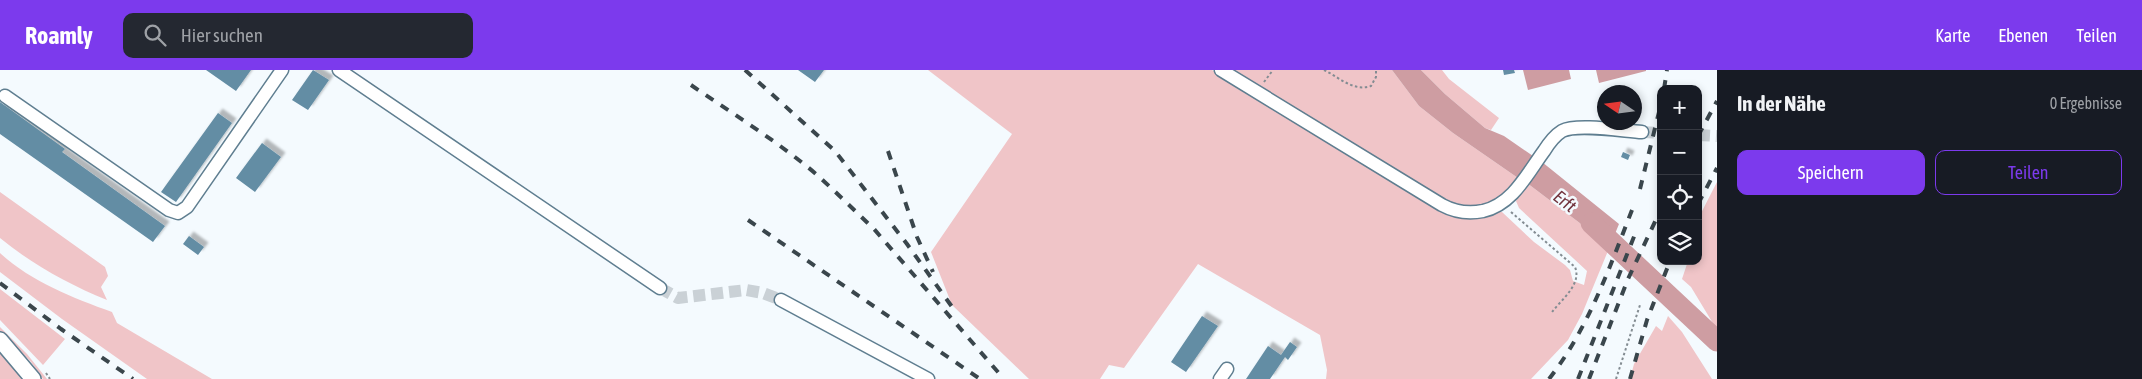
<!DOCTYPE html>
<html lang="de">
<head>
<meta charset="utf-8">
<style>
  :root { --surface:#171b24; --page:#242831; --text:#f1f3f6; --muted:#9ea1a6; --line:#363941; --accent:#7c3aed }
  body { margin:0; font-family:"Asap Condensed",sans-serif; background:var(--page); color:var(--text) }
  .controls { position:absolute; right:15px; top:15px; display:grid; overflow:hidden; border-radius:10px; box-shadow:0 2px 8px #0003 }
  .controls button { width:45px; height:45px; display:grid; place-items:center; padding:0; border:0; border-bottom:1px solid var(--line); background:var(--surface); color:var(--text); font:25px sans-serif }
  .compass { position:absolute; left:1597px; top:15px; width:45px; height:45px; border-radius:50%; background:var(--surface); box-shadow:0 2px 8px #0003; rotate:283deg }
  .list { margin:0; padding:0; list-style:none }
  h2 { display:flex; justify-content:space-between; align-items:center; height:65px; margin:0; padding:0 20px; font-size:21px }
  h2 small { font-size:16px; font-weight:400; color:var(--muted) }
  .actions { display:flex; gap:10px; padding:15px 20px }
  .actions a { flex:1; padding:11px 0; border:1px solid var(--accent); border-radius:10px; text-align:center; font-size:18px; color:var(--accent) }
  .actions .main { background:var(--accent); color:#fff }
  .icon { flex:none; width:28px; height:28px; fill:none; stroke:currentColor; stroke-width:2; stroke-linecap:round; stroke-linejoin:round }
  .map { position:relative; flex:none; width:1717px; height:309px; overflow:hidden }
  header { display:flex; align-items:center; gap:30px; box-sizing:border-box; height:70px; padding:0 25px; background:var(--accent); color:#fff }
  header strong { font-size:24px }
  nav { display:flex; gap:28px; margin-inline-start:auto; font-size:18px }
  .search { width:350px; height:45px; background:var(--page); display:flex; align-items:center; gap:12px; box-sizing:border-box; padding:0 18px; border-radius:10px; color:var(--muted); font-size:19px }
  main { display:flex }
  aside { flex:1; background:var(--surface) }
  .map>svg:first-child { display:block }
  .green { fill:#f0c5c8 }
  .water { fill:#ce9da2 }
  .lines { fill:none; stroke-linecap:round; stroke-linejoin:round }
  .river { stroke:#ce9da2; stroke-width:21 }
  .building { fill:#638da4; filter:url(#shadow) }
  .minor-tunnel { stroke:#cad1d6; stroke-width:12; stroke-dasharray:12 6; stroke-linecap:butt }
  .minor-casing { stroke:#5f7e90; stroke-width:15 }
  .major-casing { stroke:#5f7e90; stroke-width:18 }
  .path { stroke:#838c92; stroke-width:2; stroke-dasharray:2.5 2.5; stroke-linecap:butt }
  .minor { stroke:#fff; stroke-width:12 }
  .major { stroke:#fff; stroke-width:15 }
  .rail { stroke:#3a464c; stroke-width:4; stroke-dasharray:9 9; stroke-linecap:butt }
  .labels { text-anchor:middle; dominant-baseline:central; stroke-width:5; stroke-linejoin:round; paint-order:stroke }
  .water-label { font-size:18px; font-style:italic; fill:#73343e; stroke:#f4fafe }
</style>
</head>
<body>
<header>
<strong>Roamly</strong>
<div class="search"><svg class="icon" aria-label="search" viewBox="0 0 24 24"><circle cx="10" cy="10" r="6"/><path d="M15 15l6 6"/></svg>Hier suchen</div>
<nav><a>Karte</a><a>Ebenen</a><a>Teilen</a></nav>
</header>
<main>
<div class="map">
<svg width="1717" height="309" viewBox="0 0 1717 309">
  <defs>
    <filter id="shadow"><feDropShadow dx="4.5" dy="-4.5" stdDeviation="1" flood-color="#0004"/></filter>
  </defs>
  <rect width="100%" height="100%" fill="#f4fafe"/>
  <path class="green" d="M 928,0 L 1212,0 L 1444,141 L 1502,142 L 1534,172 L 1565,195 L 1570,200 L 1573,211 L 1584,215 L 1587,201 L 1519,138 L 1516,131 L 1527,113 L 1610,176 L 1582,244 L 1568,270 L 1531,309 L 1326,309 L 1327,300 L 1320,265 L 1198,194 L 1124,298 L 1109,295 L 1100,309 L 1029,309 L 952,235 L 931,182 L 1012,64 Z
    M 1228,0 L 1392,0 L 1419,36 L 1453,63 L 1518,108 C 1498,133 1484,141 1451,134 Z
    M 1421,0 L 1442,0 L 1449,9 L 1499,48 L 1491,60 L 1485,58 L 1445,24 Z
    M 1717,112 L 1717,260 L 1691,217 L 1682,209 L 1687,194 L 1685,191 L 1698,191 L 1698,149 Z
    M 0,122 L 105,197 L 108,206 L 101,217 L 107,230 C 68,214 33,195 0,168 Z
    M 0,183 C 30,211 73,228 112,242 L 117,253 L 212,309 L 147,309 L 62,249 L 0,202 Z
    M 0,219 L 65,269 L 43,295 L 0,250 Z
    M 1668,246 L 1682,262 L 1712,309 L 1630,309 L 1634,294 L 1656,256 L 1662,261 Z
    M 0,257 L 27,284 L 47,309 L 43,309 L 31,292 L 0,261 Z
    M 0,281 L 23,309 L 0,309 Z"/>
  <path class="water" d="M 1392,0 L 1421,0 L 1445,24 L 1485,58 L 1504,66 L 1533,86 L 1518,108 L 1453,63 L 1419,36 Z
    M 1523,0 L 1569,0 L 1571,9 L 1528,20 Z
    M 1596,0 L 1646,0 L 1646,1 L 1599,13 Z
    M 1542,92 L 1619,154 L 1610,176 L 1527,113 Z"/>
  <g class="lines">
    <path class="river" d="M 1591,153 L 1717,271"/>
  </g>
  <path class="building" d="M 206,0 L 251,0 L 236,21 Z
    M 313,0 L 329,10 L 308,40 L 292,30 Z
    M 798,0 L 824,0 L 815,12 Z
    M 1503,0 L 1514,0 L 1515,3 L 1504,5 Z
    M 0,32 L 65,79 L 62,82 L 165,156 L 153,172 L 0,64 Z
    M 218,43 L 232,53 L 176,132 L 161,122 Z
    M 262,73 L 281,87 L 255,122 L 236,108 Z
    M 1623,82 L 1630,85 L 1628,90 L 1621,87 Z
    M 189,166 L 204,177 L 198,185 L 183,174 Z
    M 1202,246 L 1218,256 L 1186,302 L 1171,292 Z
    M 1290,272 L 1297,277 L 1288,290 L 1285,287 L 1270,309 L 1246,309 L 1268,276 L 1281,285 Z"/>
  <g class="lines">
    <path class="minor-tunnel" d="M 1642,62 L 1661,63
      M 1698,65 L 1717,66
      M 660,218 L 678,228 L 746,220 L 763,223 L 781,230"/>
    <g class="minor-casing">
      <path id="minor" d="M 339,0 L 660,218
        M 1221,0 L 1442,135 C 1455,142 1468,144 1483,141 C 1513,134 1527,104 1544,81 C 1549,73 1554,66 1562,61 C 1577,53 1624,61 1642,62
        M 5,26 L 169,140 L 178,143 L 187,137 L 282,0
        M 781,230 L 928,309
        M 1220,309 L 1227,299"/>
    </g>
    <g class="major-casing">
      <path id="major" d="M 0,270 L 33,309"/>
    </g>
    <path class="path" d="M 1324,0 C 1339,7 1353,22 1371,16 L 1376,7 L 1376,0
      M 1264,12 L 1273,0
      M 1511,142 L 1575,197 C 1582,214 1562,229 1552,242
      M 46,303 L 50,309
      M 1616,309 L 1640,235"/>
    <use href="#minor" class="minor"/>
    <use href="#major" class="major"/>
    <path class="rail" d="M 745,0 L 835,81 L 907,174 L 955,241
      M 691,15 C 733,44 777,71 816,104 C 836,122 855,141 874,159 L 1004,309
      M 1664,19 L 1667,0
      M 1698,66 L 1717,31
      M 888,81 L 917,167 L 933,202
      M 1640,119 L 1661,34
      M 1698,134 L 1717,98
      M 748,150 L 980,309
      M 0,213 L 61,259 L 133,309
      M 1549,309 C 1588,259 1609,199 1632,140
      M 1578,309 L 1637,159
      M 1589,309 L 1628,209 L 1661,139
      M 1630,309 L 1647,250 L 1670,191"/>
  </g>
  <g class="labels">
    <g class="water-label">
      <text transform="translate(1565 131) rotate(38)">Erft</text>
    </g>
  </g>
</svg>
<div class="controls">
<button>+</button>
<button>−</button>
<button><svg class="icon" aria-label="locate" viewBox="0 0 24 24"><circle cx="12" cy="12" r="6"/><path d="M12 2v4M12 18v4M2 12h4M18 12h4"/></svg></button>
<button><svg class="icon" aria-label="layers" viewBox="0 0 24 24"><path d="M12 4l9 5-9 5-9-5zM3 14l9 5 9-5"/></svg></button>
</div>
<svg class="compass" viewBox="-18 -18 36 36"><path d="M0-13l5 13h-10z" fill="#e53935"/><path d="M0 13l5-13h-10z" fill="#9ea1a6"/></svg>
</div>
<aside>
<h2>In der Nähe<small>0 Ergebnisse</small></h2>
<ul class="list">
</ul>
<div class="actions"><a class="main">Speichern</a><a>Teilen</a></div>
</aside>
</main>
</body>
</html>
